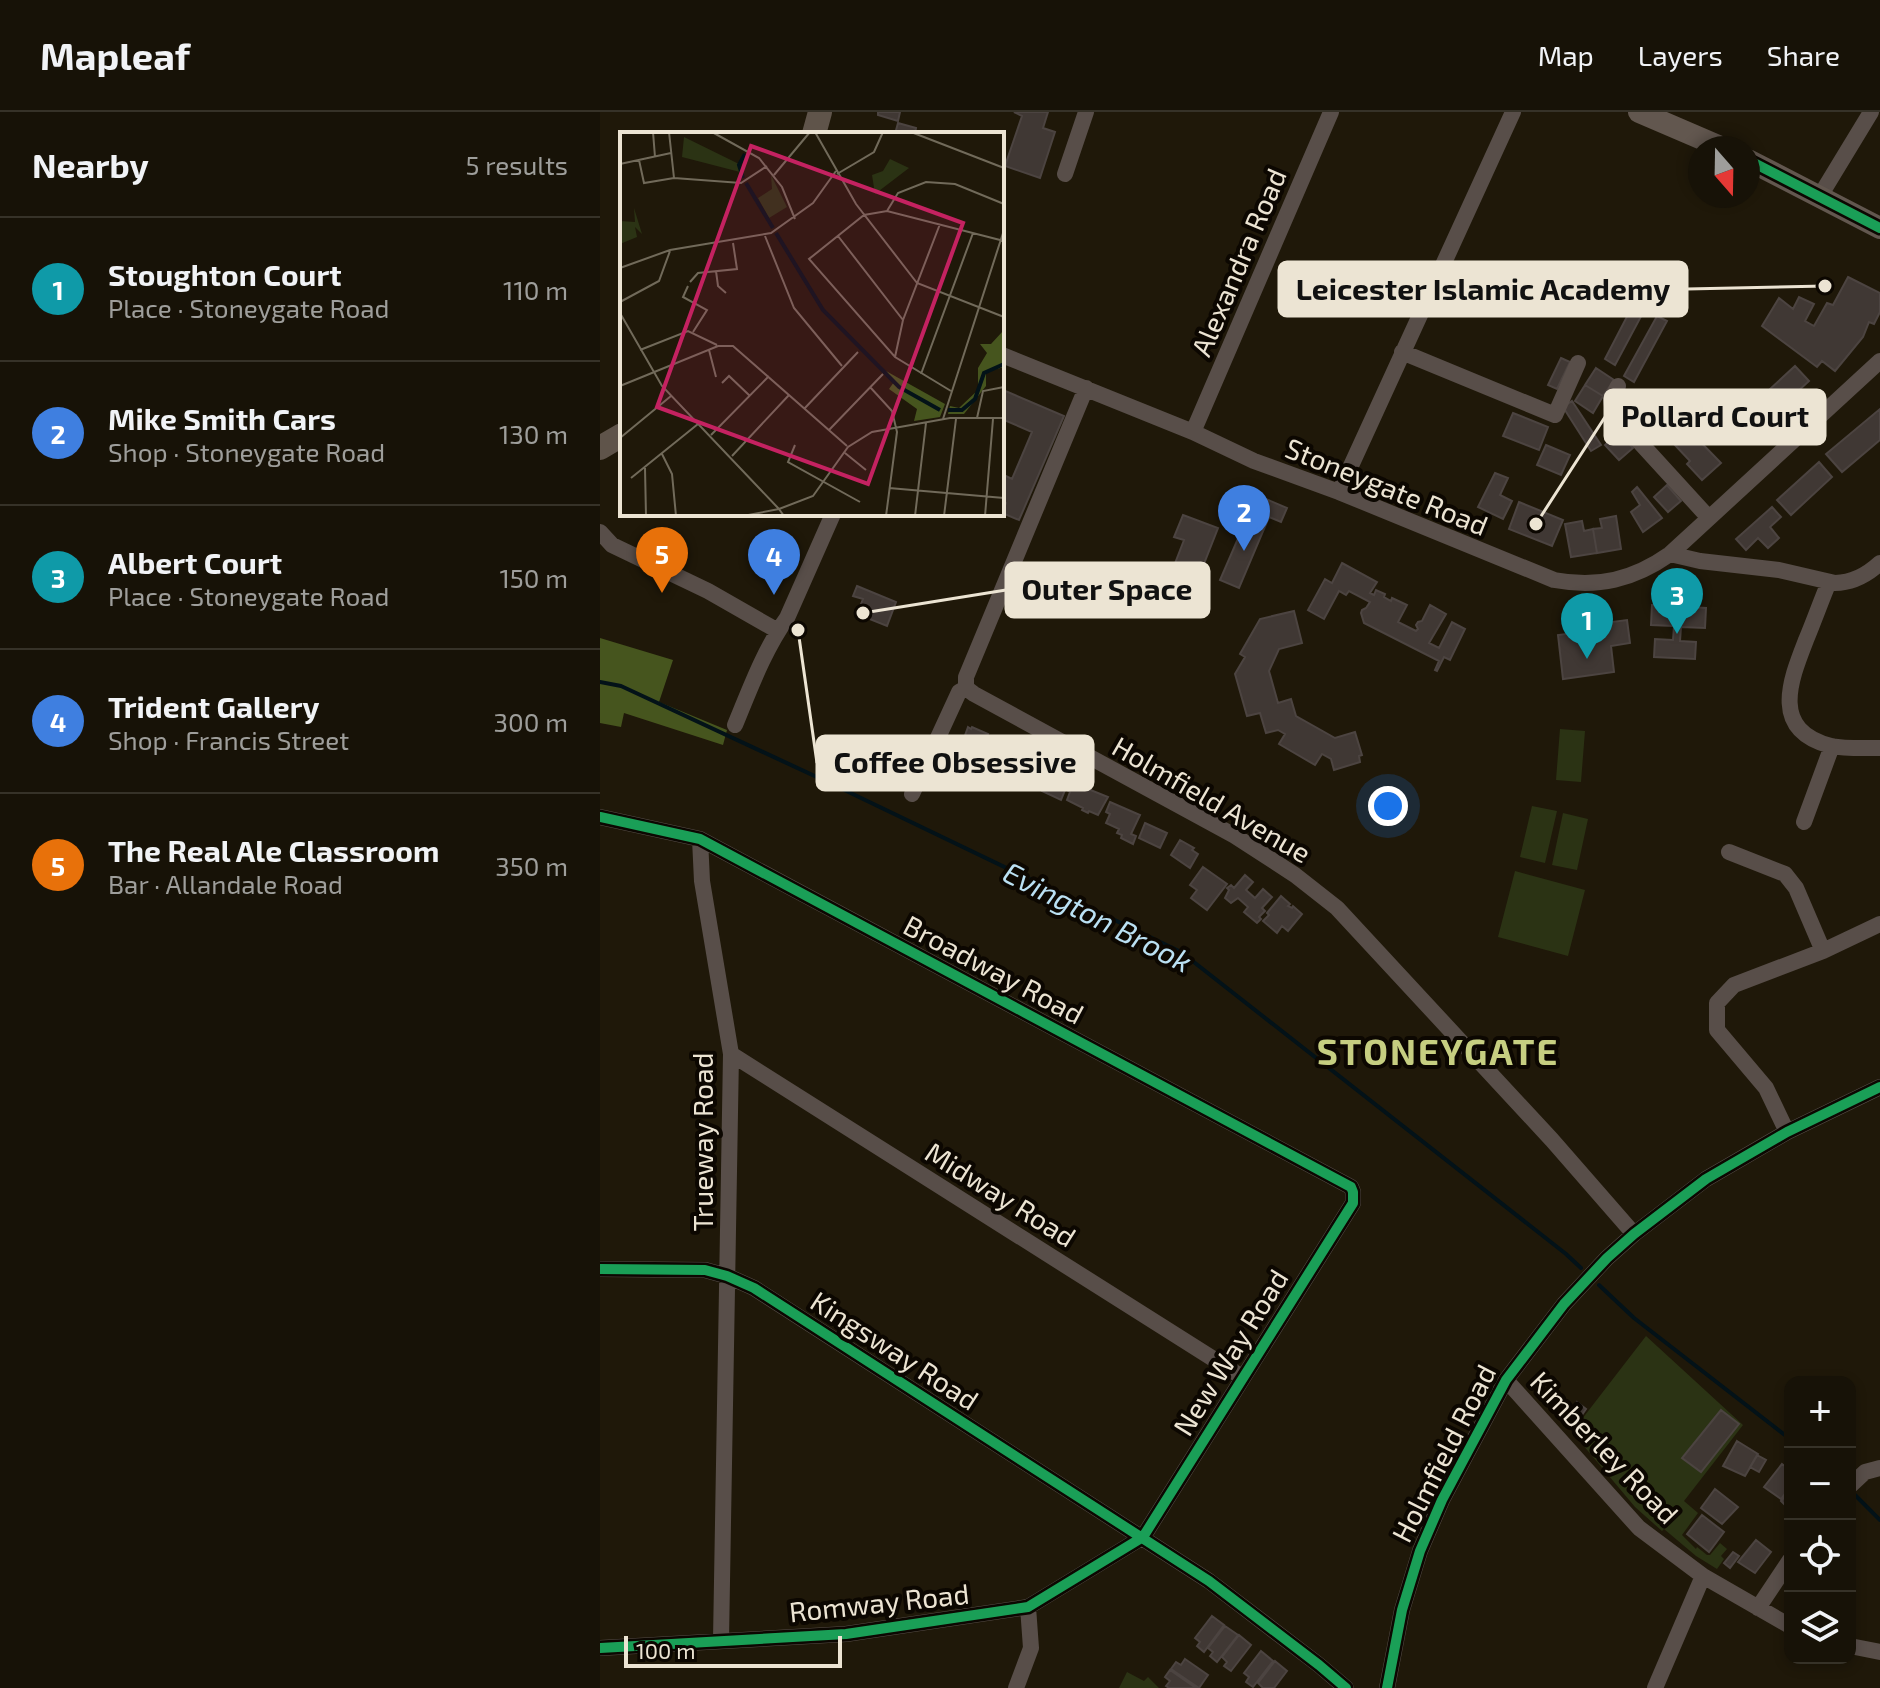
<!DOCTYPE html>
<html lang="en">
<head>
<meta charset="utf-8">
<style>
  :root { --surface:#171207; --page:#201b11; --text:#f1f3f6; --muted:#9e9e9b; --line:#363228; --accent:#d93025 }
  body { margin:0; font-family:"Exo 2",sans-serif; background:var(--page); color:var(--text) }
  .controls { position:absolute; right:24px; bottom:24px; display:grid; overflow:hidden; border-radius:16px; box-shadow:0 4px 12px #0003 }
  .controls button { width:72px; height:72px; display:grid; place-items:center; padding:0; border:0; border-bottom:2px solid var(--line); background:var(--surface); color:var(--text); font:40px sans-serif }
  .compass { position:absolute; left:1088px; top:24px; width:72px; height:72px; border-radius:50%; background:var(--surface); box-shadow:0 4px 12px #0003; rotate:160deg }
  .scale { position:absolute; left:24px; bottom:20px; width:218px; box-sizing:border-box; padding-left:8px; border:4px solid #ece4d3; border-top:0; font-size:22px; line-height:28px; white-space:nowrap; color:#ece4d3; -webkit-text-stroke:6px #0c0701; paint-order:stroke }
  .you { position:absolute; left:788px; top:694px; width:28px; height:28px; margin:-20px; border:6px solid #fff; border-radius:50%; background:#1a73e8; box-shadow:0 0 0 12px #1a73e833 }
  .badge { display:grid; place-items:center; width:52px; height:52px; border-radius:50%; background:var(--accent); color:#fff; font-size:26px; font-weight:700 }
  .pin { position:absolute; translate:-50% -66px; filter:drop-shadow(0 2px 4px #0008) }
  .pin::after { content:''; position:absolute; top:42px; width:28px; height:24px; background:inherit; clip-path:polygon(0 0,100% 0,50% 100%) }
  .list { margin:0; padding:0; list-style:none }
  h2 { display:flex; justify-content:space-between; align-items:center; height:104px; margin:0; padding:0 32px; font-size:34px }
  h2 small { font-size:26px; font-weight:400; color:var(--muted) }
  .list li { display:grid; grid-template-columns:52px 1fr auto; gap:24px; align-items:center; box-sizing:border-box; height:144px; padding:0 32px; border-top:2px solid var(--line) }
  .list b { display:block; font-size:30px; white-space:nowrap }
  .list p { margin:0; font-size:26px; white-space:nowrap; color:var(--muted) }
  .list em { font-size:26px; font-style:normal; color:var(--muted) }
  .icon { flex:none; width:44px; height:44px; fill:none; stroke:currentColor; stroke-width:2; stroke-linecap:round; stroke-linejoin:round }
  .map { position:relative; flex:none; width:1280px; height:1576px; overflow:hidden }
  header { display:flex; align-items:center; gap:48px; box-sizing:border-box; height:112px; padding:0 40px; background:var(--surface); border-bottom:2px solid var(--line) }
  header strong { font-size:38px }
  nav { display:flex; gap:44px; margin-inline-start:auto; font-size:28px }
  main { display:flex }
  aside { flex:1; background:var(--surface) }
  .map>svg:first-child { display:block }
  .green { fill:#2b3314 }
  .forest { fill:#46551e }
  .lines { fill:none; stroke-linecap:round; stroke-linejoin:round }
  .stream { stroke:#031218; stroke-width:4 }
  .building { fill:#403834; stroke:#4c4441; stroke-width:2 }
  .minor { stroke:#584e49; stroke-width:16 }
  .major { stroke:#62574f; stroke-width:22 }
  .highway { stroke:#5f544a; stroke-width:24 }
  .cycleway-casing { stroke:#0c0701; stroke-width:15 }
  .cycleway { stroke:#1a9f57; stroke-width:10 }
  .labels { text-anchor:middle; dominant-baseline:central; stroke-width:8; stroke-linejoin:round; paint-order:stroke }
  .street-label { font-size:28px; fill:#ece4d3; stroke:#0c0701 }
  .water-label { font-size:30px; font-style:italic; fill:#bae0f3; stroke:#0c0701 }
  .district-label { font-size:36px; font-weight:bold; letter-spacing:2px; fill:#c6ce81; stroke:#0c0701 }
  .inset-river { fill:none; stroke:#031218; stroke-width:4 }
  .inset-road { fill:none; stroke:#716a5a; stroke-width:2 }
  .view { fill:#c42261; fill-opacity:0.15; stroke:#c42261; stroke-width:4 }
  .inset-edge { fill:none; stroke:#ece4d3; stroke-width:4 }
  .leader { fill:none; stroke:#ece4d3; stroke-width:3 }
  .callout-dot { fill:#ece4d3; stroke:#0c0701; stroke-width:3 }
  .callout { fill:#ece4d3; stroke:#ece4d3; stroke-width:3 }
  .callout-label { font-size:30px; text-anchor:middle; font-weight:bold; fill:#111 }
</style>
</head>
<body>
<header>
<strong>Mapleaf</strong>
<nav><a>Map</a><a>Layers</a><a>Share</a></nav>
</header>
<main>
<aside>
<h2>Nearby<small>5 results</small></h2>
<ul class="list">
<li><span class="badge" style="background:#0f9aa8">1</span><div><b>Stoughton Court</b><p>Place · Stoneygate Road</p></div><em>110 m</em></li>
<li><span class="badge" style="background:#3f7fe0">2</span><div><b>Mike Smith Cars</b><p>Shop · Stoneygate Road</p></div><em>130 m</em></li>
<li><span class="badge" style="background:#0f9aa8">3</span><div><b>Albert Court</b><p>Place · Stoneygate Road</p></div><em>150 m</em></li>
<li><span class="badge" style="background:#3f7fe0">4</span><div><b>Trident Gallery</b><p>Shop · Francis Street</p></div><em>300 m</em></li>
<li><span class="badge" style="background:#e8710a">5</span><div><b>The Real Ale Classroom</b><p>Bar · Allandale Road</p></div><em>350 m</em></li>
</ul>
</aside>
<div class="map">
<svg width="1280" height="1576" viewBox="0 0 1280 1576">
  <rect width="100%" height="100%" fill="#1f1809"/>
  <path class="green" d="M 960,617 L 985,619 L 981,670 L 956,668 Z
    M 932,694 L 957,699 L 945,751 L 920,745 Z
    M 963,701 L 988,707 L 977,758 L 952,753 Z
    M 915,759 L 985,778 L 968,844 L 898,825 Z
    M 1046,1224 L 1143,1313 L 1084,1389 L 1098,1401 L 1082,1423 L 1096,1437 L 1097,1435 L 1107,1443 L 1110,1443 L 1120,1431 L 1127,1437 L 1121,1444 L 1124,1447 L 1117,1457 L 1096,1444 L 1064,1417 L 1062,1419 L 1035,1395 L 972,1320 Z
    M 527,1560 L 544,1569 L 548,1565 L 559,1576 L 519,1576 Z"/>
  <path class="forest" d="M 0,526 L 73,548 L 59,590 L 127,618 L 123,633 L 24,601 L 21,615 L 0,611 Z"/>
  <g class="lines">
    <path class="stream" d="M 0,570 L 21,574 L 234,673 L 581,840 L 966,1142 L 981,1156
      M 999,1173 L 1034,1206 L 1190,1327
      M 1255,1383 L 1280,1408"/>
  </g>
  <path class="building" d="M 278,0 L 300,0 L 298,9 L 278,3 Z
    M 448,0 L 443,16 L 455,20 L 440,66 L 405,54 L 422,4 L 414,0 Z
    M 298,11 L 316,16 L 315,22 L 295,22 Z
    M 1248,165 L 1280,181 L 1280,200 L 1274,212 L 1269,210 L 1263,225 L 1235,259 L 1222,249 L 1217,255 L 1162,214 L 1179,186 L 1193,197 L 1199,185 L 1214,192 L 1205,209 L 1214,214 L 1227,191 L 1233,193 Z
    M 1034,191 L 1045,197 L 1015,253 L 1005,247 Z
    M 1057,204 L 1067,209 L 1034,270 L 1024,264 Z
    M 961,246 L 970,250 L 957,277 L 948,273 Z
    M 1195,254 L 1209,269 L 1184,292 L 1170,277 Z
    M 996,256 L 1014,268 L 1003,284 L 985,273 Z
    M 985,273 L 1003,284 L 993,301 L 975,289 Z
    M 403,278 L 464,304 L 419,408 L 402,401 L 406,391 L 402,389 L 402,362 L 412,367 L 432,320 L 402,307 Z
    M 972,289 L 1001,333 L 991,339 L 963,295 Z
    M 1280,297 L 1280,328 L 1242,360 L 1226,342 Z
    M 913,301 L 948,315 L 939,338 L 903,324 Z
    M 1082,311 L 1121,351 L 1102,368 L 1087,352 L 1090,349 L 1074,332 L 1081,326 L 1074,318 Z
    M 1019,320 L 1033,336 L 1019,348 L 1005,333 Z
    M 946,333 L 970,343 L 961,363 L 937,353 Z
    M 1219,350 L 1232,365 L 1191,403 L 1177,388 Z
    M 895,361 L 908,366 L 900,383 L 912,389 L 903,407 L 878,395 Z
    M 1067,373 L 1081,389 L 1068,400 L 1054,385 Z
    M 1037,375 L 1062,406 L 1043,420 L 1031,400 L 1040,393 L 1032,380 Z
    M 645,378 L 687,396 L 681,410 L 669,405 L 639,476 L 620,468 L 650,399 L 638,394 Z
    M 919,390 L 963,408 L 952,434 L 909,417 Z
    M 1172,395 L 1181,405 L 1170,415 L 1179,426 L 1168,436 L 1158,426 L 1146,438 L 1136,427 Z
    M 583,403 L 618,416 L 587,495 L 556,483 L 566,456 L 572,459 L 584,428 L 574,425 Z
    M 1016,404 L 1021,437 L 997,441 L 993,417 L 1002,416 L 1000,407 Z
    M 982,409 L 984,419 L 993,417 L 997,441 L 971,445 L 965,412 Z
    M 742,451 L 777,470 L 770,481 L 774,483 L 776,478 L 785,482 L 784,485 L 791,489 L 792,486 L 807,493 L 798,510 L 816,519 L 818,517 L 816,513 L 818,510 L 822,509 L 830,493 L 846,502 L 829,531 L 839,536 L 852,510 L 865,517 L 850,548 L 844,545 L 837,559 L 835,558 L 839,549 L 764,511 L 761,501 L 762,498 L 766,496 L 770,490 L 749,479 L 746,483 L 739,479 L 724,507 L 708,498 L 725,467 L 732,471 Z
    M 257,474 L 296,490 L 287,514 L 257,502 L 263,487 L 253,484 Z
    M 1052,493 L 1106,496 L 1105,516 L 1081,515 L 1080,529 L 1096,530 L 1095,547 L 1054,545 L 1055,527 L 1073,528 L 1074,514 L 1051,513 Z
    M 694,499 L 702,531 L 679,537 L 669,559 L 678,591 L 691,587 L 696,604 L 735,626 L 755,620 L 762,643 L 759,644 L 760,650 L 734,658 L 731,647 L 722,642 L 715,653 L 679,632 L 685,622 L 678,618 L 666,621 L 660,601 L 647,604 L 635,562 L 645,545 L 640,542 L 660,507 Z
    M 1027,508 L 1030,531 L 1011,534 L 1014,560 L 963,567 L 958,523 L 974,521 L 973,515 Z
    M 368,615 L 371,617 L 372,615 L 388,622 L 387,624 L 395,628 L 396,626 L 413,633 L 412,635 L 416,636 L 410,649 L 381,637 L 379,642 L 365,635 L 367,630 L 363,629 Z
    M 419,641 L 436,648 L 435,651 L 441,653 L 442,651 L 460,659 L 459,662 L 470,666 L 461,688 L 442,679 L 444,673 L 441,671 L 442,669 L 425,662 L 424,663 L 420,662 L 418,668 L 407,663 L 415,642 L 418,644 Z
    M 471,668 L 488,676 L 488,677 L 508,685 L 498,703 L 489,699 L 488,701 L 482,698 L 483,696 L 467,688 L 470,680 L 467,678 Z
    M 510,690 L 540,703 L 531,722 L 536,724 L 533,732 L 521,726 L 522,723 L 517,721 L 519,717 L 506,711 L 510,702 L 506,700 Z
    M 545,711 L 567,721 L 560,736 L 539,726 Z
    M 580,728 L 594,736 L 592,738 L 598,742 L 590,756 L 571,743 Z
    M 603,755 L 627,772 L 607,798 L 591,786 L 597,778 L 590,773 Z
    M 645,763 L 653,770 L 646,778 L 655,786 L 663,777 L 672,785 L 662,796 L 665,799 L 659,805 L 661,807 L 657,811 L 644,800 L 648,795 L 638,786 L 631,791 L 625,786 L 629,778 L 627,776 L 631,773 L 634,776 Z
    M 681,784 L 690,792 L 688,794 L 692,796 L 693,794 L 702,802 L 688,819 L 682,814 L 677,821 L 663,809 L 669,803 L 667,801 Z
    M 977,1290 L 986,1297 L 977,1310 L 967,1302 Z
    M 1121,1298 L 1139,1312 L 1101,1360 L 1082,1346 Z
    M 1137,1329 L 1158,1342 L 1145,1364 L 1123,1354 Z
    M 1157,1343 L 1166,1348 L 1159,1360 L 1150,1355 Z
    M 1182,1352 L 1190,1358 L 1190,1375 L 1181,1387 L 1164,1375 Z
    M 1115,1377 L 1138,1395 L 1122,1412 L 1101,1396 Z
    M 1190,1378 L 1190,1398 L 1181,1389 Z
    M 1102,1403 L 1124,1420 L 1109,1440 L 1087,1422 Z
    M 1156,1428 L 1171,1440 L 1155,1461 L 1138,1450 Z
    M 1133,1440 L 1139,1444 L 1130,1456 L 1124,1451 Z
    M 612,1504 L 624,1513 L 604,1540 L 597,1534 L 600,1530 L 595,1526 Z
    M 625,1514 L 638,1523 L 617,1550 L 610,1544 L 613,1540 L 608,1536 Z
    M 639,1523 L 651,1533 L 631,1559 L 624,1554 L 627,1550 L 622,1545 Z
    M 661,1539 L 673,1549 L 653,1575 L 646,1570 L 649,1565 L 644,1561 Z
    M 585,1547 L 608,1563 L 599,1576 L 571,1557 L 576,1550 L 581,1553 Z
    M 675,1549 L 687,1559 L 674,1576 L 663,1576 L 658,1571 Z
    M 570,1558 L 596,1576 L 569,1576 L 566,1574 L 570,1569 L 565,1565 Z"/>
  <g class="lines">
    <path class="minor" d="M 465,62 L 486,0
      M 1220,84 L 1271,0
      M 802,240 L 955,303 L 978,251
      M 402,243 L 593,320 L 654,349 L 739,380 L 954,468 C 998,476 1033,468 1070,442 L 1280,249
      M 1018,274 L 1011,288 L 1013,301 L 1109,406
      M 593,320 L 731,0
      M 739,380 L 913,0
      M 0,420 L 12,433 L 108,479 L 178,519
      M 1070,442 L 1100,449 L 1179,458 L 1235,471 C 1253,471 1267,463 1280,451
      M 1229,470 C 1221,489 1214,509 1206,528 C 1190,569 1170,618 1231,634 C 1246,637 1264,636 1280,636
      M 366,576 L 374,582 L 635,724 L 695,763 L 737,796 L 952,1028 L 1034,1122
      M 135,613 C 150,577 164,538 187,506 L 233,402
      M 312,682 L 359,580 L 366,576 L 366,565 L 486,276
      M 0,705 L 100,727 L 751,1075 L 753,1080 L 753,1091 L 543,1425
      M 1204,710 L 1232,634
      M 100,727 L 102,769 L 131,942 L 121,1528
      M 1129,740 L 1185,762 L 1196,776 L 1223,839
      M 131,942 L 642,1265
      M 1187,1020 L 1166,976 L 1117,918 L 1117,891 L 1134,873 L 1223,839 L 1280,812
      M 0,1157 L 105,1158 L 127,1164 L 154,1176 L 609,1469 L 719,1553 L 746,1576
      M 906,1268 L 1039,1416 L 1103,1464 L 1190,1514
      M 1250,1374 L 1265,1360 L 1280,1356
      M 1158,1496 L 1190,1448
      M 1250,1534 L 1280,1540
      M 0,1536 L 246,1522 L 428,1495 L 543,1425
      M 416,1576 L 431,1536 L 428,1495
      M 787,1576 L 802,1498 L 820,1439 L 842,1388 L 906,1268 L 964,1192 L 1007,1146 L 1034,1122 L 1106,1067 L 1187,1020 L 1280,975
      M 1055,1576 L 1103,1464"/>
    <path class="major" d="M 1039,0 L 1123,36
      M 1148,48 L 1280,116"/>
    <path class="highway" d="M 214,22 L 220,0
      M 0,336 L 22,323"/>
    <g class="cycleway-casing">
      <path id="cycleway" d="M 1148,48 L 1280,116
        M 0,705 L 100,727 L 751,1075 L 753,1080 L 753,1091 L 543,1425
        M 0,1157 L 105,1158 L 127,1164 L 154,1176 L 609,1469 L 719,1553 L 746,1576
        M 0,1536 L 246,1522 L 428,1495 L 543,1425
        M 787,1576 L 802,1498 L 820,1439 L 842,1388 L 906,1268 L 964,1192 L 1007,1146 L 1034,1122 L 1106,1067 L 1187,1020 L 1280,975"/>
    </g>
    <use href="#cycleway" class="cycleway"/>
  </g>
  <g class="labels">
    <g class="street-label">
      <text transform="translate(638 150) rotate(-67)">Alexandra Road</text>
      <text transform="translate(787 374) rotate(22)">Stoneygate Road</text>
      <text transform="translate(612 687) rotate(30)">Holmfield Avenue</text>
      <text transform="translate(394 857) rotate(28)">Broadway Road</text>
      <text transform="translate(102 1030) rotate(-90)">Trueway Road</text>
      <text transform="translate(401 1082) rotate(32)">Midway Road</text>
      <text transform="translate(295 1238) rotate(33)">Kingsway Road</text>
      <text transform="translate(630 1240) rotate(-58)">New Way Road</text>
      <text transform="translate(1005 1335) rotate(46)">Kimberley Road</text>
      <text transform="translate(843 1341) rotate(-63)">Holmfield Road</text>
      <text transform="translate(279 1490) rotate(-6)">Romway Road</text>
    </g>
    <g class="water-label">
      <text transform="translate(498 804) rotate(27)">Evington Brook</text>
    </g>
    <g class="district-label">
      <text x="838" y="938">STONEYGATE</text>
    </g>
  </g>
  <g transform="translate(20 20)">
    <rect width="384" height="384" fill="#1f1809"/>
    <path d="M 64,5 L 121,33 L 120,40 L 62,25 ZM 270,27 L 289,36 L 255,62 L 252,43 L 263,39 ZM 151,43 L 167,75 L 149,86 L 138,66 L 152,57 ZM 14,76 L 22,102 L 15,95 L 17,105 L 0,112 L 0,89 L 15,90 Z" fill="#2b3314"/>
    <path d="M 383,199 L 384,235 L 366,240 L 366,254 L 344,282 L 328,282 L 330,274 L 339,276 L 358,258 L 358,236 L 367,221 L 360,212 L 371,212 ZM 266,239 L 325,272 L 320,285 L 294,289 L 297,277 L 269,257 L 274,250 Z" fill="#46551e"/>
    <path class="inset-river" d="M 123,46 L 119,33 L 125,22M 126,51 L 153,96M 156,101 L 203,178 L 279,255 L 320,278M 328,278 L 342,278 L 355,267 L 364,241 L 384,232"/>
    <path class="inset-road" d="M 33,0 L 35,25M 49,0 L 54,46M 92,0 L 139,26 L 162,55 L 175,87M 195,0 L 236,72 L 297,151 L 384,185M 291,0 L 384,36M 19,28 L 24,51 L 54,46 L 121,51 L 147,34M 0,32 L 51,21M 217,42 L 254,20 L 263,0M 154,43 L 190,0M 267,79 L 278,61 L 306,50 L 335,52 L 384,72M 145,104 L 174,176 L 222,234M 218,104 L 283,188M 0,136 L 50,118 L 151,101 L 193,71 L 216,39M 96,139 L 98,154 L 106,161M 70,150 L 78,141 L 117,137 L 113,111M 68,154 L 63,165 L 87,178 L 73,200M 0,170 L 39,149 L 50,119M 0,181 L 42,254 L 159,377M 20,218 L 68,199 L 97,213M 89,218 L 96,245M 275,225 L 283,188 L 320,92M 301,242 L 353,101M 102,251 L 109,244 L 130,264M 0,254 L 98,214 L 113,214 L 227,314M 250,255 L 272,279 L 277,300 L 266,384M 331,259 L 275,225 L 189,127 L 244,83 L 267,79 L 384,109M 184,277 L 238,220M 357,286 L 363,259 L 384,255M 323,287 L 384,98M 209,298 L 263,242M 91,303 L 149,244M 0,306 L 51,264M 175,313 L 168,330 L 240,370M 225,321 L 246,338M 42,322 L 52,342 L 56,384M 112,324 L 169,263M 25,336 L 26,384M 11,346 L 78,292M 269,356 L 384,366M 123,384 L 159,377M 164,384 L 159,377 L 193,364 L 228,315 L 252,300 L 330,286 L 384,286M 295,384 L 306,291M 324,384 L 336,287M 365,384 L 373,287"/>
    <path class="view" d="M 131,14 L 343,91 L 248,352 L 37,275 Z"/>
    <rect width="384" height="384" class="inset-edge"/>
  </g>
  <path class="leader" d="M1225 174L1087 177M936 412L1005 305M263 501L406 478M198 518L217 651"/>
  <g class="callout-dot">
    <circle cx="1225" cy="174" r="8"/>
    <circle cx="936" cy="412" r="8"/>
    <circle cx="263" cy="501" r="8"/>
    <circle cx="198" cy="518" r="8"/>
  </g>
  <g class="callout">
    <rect x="679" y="150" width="408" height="54" rx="8"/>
    <rect x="1005" y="278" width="220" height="54" rx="8"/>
    <rect x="406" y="451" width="203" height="54" rx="8"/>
    <rect x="217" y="624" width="276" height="54" rx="8"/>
  </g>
  <g class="callout-label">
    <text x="883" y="188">Leicester Islamic Academy</text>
    <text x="1115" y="315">Pollard Court</text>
    <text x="507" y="488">Outer Space</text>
    <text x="355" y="661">Coffee Obsessive</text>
  </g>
</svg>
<div class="controls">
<button>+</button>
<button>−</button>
<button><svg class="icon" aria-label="locate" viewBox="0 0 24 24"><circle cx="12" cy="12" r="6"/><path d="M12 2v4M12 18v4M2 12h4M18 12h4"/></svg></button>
<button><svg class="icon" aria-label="layers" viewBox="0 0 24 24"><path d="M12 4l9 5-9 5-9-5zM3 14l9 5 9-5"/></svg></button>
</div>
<svg class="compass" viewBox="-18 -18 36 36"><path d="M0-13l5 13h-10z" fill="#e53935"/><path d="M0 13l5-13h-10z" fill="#9e9e9b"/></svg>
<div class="scale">100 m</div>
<div class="you"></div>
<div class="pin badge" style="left:987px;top:547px;background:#0f9aa8">1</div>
<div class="pin badge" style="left:644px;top:439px;background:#3f7fe0">2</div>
<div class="pin badge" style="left:1077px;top:522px;background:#0f9aa8">3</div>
<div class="pin badge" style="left:174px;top:483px;background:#3f7fe0">4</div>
<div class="pin badge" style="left:62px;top:481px;background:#e8710a">5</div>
</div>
</main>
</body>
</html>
